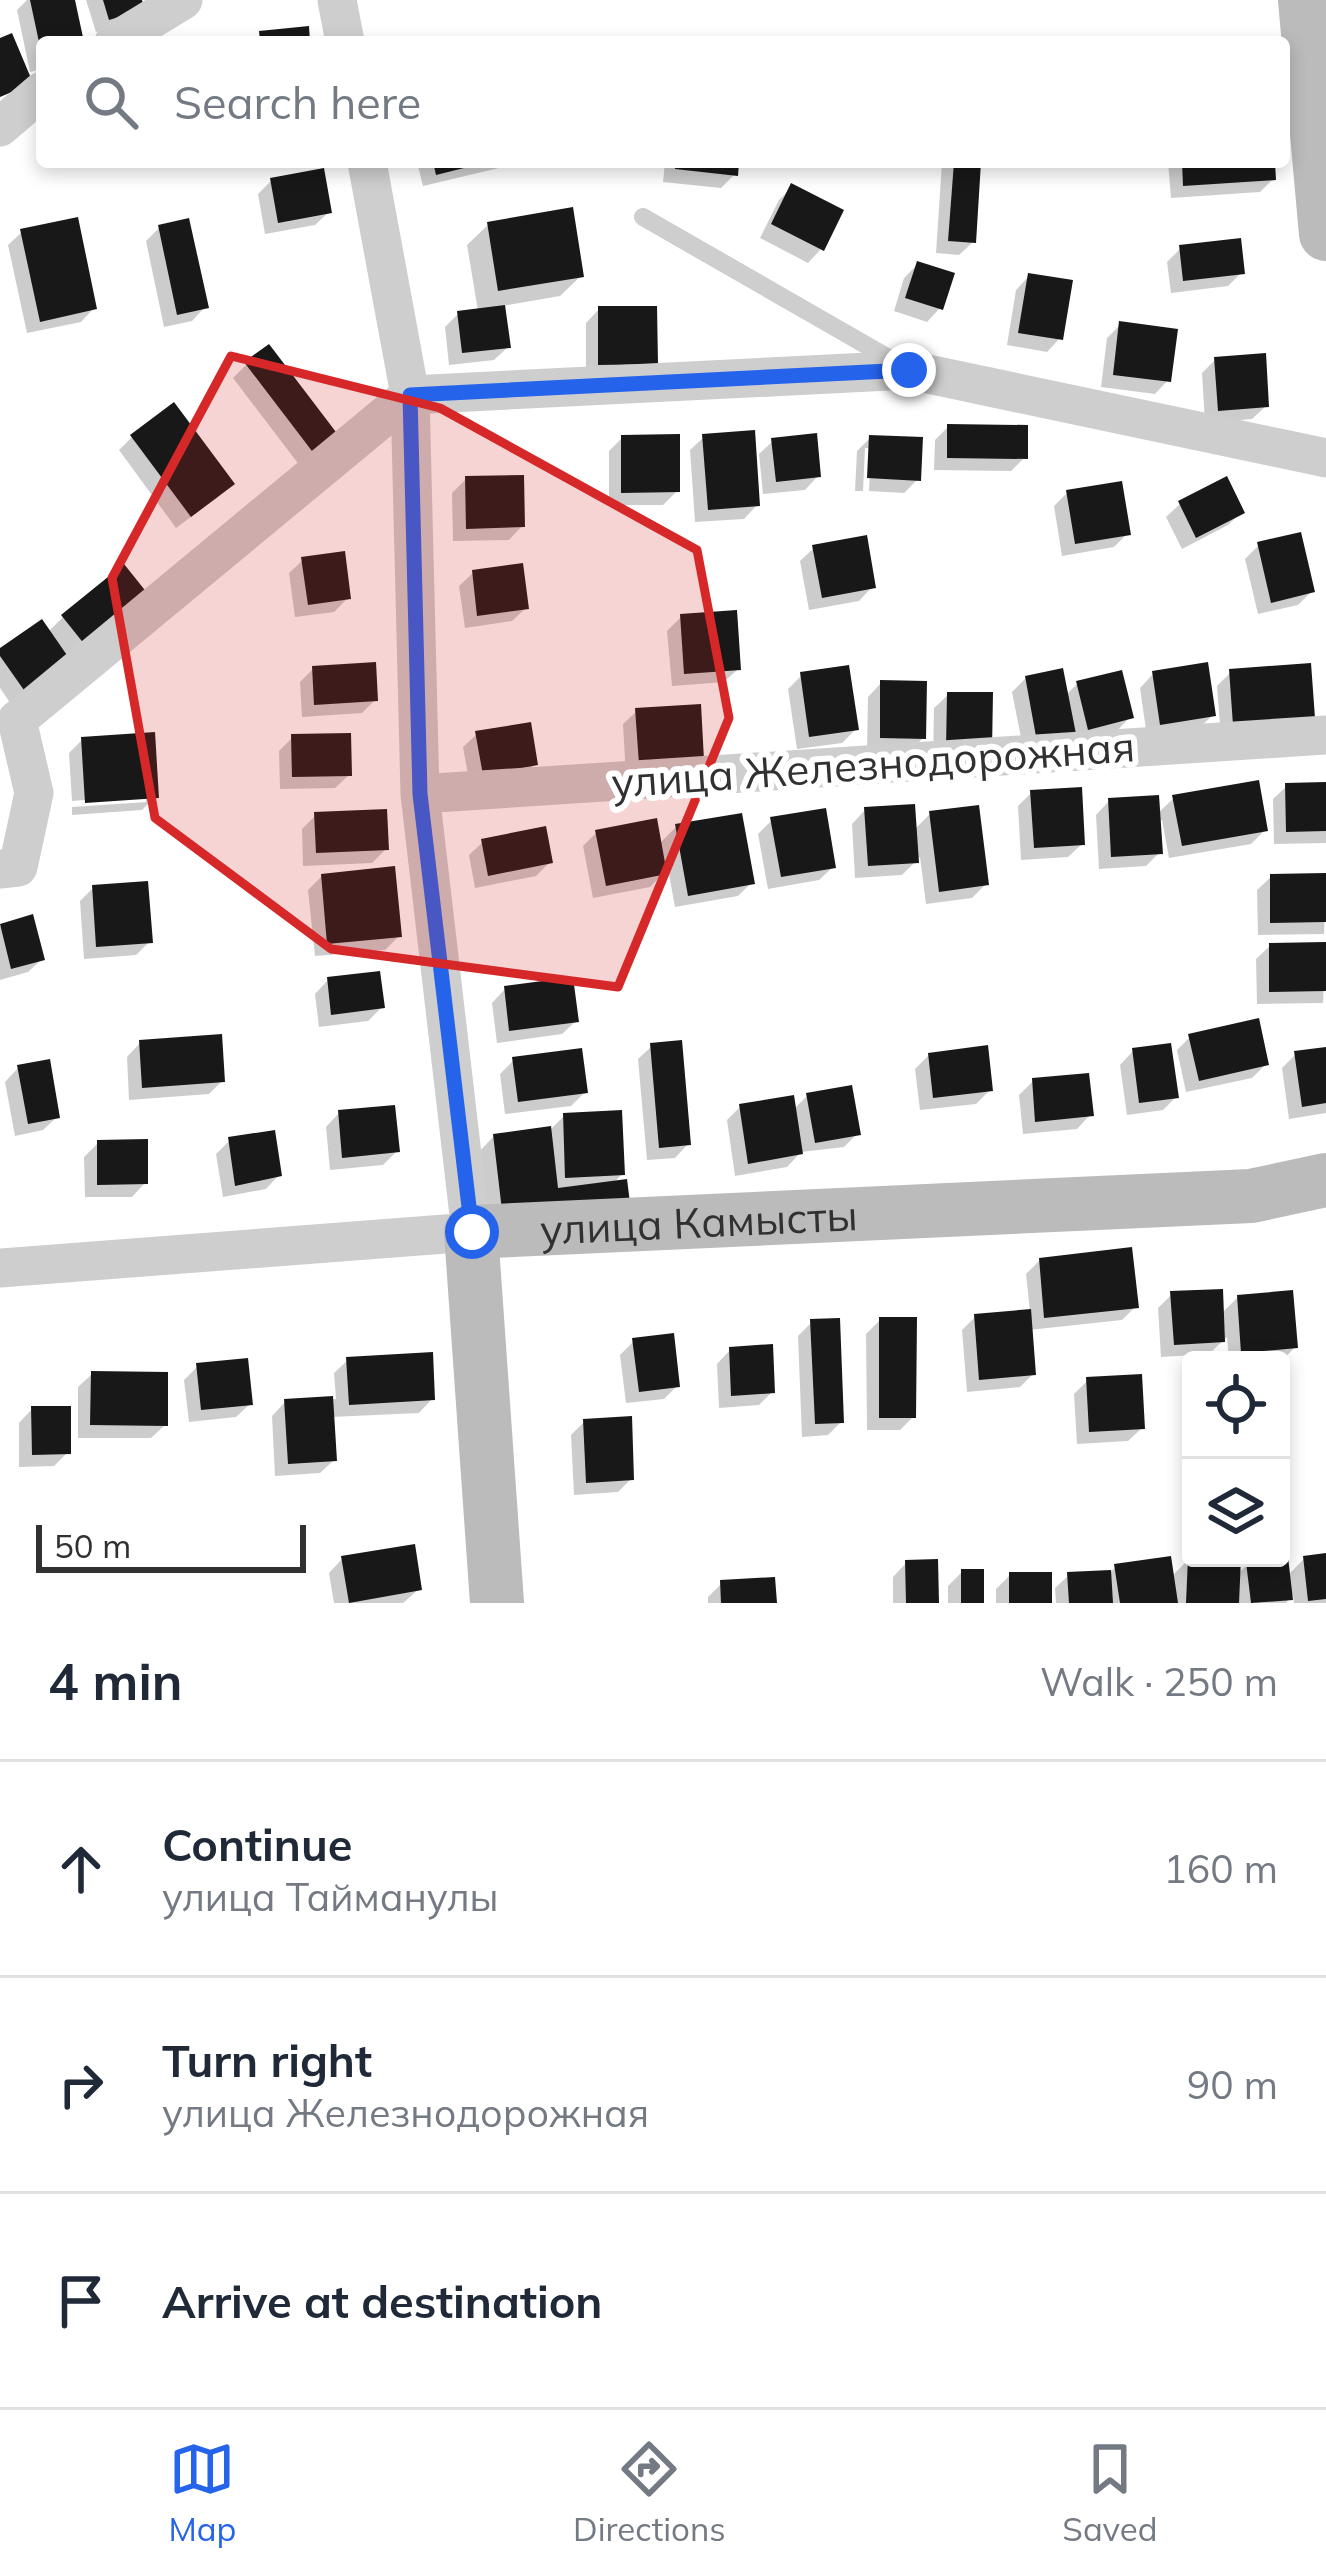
<!DOCTYPE html>
<html lang="en">
<head>
<meta charset="utf-8">
<style>
  :root { --surface:#fff; --page:#f6f6f7; --text:#1f2937; --muted:#747a83; --line:#e0e1e3; --accent:#2563eb }
  body { margin:0; font-family:Mulish,sans-serif; background:var(--page); color:var(--text) }
  .controls { position:absolute; right:36px; bottom:36px; display:grid; overflow:hidden; border-radius:12px; box-shadow:0 6px 18px #0003 }
  .controls button { width:108px; height:108px; display:grid; place-items:center; padding:0; border:0; border-bottom:3px solid var(--line); background:var(--surface); color:var(--text); font:60px sans-serif }
  .scale { position:absolute; left:36px; bottom:30px; width:270px; box-sizing:border-box; padding-left:12px; border:6px solid #313131; border-top:0; font-size:33px; line-height:42px; white-space:nowrap; color:#313131; -webkit-text-stroke:9px #fff; paint-order:stroke }
  .stop { position:absolute; width:36px; height:36px; margin:-27px; border:9px solid #2563eb; border-radius:50%; background:#fff }
  .stop.end { background:#2563eb; border-color:#fff; box-shadow:0 3px 12px #0008 }
  .list { margin:0; padding:0; list-style:none }
  h2 { display:flex; justify-content:space-between; align-items:center; height:156px; margin:0; padding:0 48px; font-size:51px }
  h2 small { font-size:39px; font-weight:400; color:var(--muted) }
  .list li { display:grid; grid-template-columns:78px 1fr auto; gap:36px; align-items:center; box-sizing:border-box; height:216px; padding:0 48px; border-top:3px solid var(--line) }
  .list b { display:block; font-size:45px; white-space:nowrap }
  .list p { margin:0; font-size:39px; white-space:nowrap; color:var(--muted) }
  .list em { font-size:39px; font-style:normal; color:var(--muted) }
  .icon { flex:none; width:66px; height:66px; fill:none; stroke:currentColor; stroke-width:2; stroke-linecap:round; stroke-linejoin:round }
  .map { position:relative; flex:none; width:1326px; height:1603px; overflow:hidden }
  .search { position:absolute; background:var(--surface); box-shadow:0 6px 18px #0003; left:36px; right:36px; top:36px; height:132px; display:flex; align-items:center; gap:30px; box-sizing:border-box; padding:0 42px; border-radius:12px; color:var(--muted); font-size:45px }
  .sheet { height:804px; background:var(--surface) }
  nav { display:flex; justify-content:space-around; align-items:center; box-sizing:border-box; height:168px; border-top:3px solid var(--line); background:var(--surface); font-size:33px; color:var(--muted) }
  nav a { display:grid; justify-items:center; gap:6px }
  nav .on { color:var(--accent) }
  .map>svg:first-child { display:block }
  .shadow { fill:#0003 }
  .building { fill:#181818 }
  .lines { fill:none; stroke-linecap:round; stroke-linejoin:round }
  .lane { stroke:#cecece; stroke-width:18 }
  .street { stroke:#cecece; stroke-width:39 }
  .secondary { stroke:#bbb; stroke-width:54 }
  .route { stroke:#2563eb; stroke-width:15 }
  .marked { fill:#d62828; fill-opacity:0.2; stroke:#d62828; stroke-width:9; stroke-linejoin:round }
  .labels { text-anchor:middle; dominant-baseline:central; stroke-width:12; stroke-linejoin:round; paint-order:stroke }
  .street-label { font-size:42px; fill:#313131; stroke:#fff }
</style>
</head>
<body>
<div class="map">
<svg width="1326" height="1603" viewBox="0 0 1326 1603">
  <rect width="100%" height="100%" fill="#fff"/>
  <path class="shadow" d="M 27,0 L 72,0 L 81,42 L 42,42 L 42,69 L 30,72 L 17,10 Z
    M 86,0 L 139,0 L 128,22 L 96,32 Z
    M 417,162 L 505,162 L 499,168 L 423,186 Z
    M 665,162 L 736,162 L 735,174 L 721,188 L 663,182 Z
    M 942,162 L 978,162 L 973,242 L 959,255 L 936,253 Z
    M 1168,162 L 1272,162 L 1273,179 L 1260,192 L 1171,198 Z
    M 271,181 L 329,212 L 315,225 L 265,234 L 258,194 Z
    M 792,187 L 821,249 L 808,263 L 760,238 L 779,200 Z
    M 488,225 L 581,276 L 560,296 L 502,306 L 508,347 L 494,360 L 449,365 L 445,327 L 458,314 L 478,311 L 467,245 Z
    M 159,228 L 205,307 L 192,321 L 164,327 L 146,241 Z
    M 22,232 L 94,308 L 81,322 L 27,333 L 8,245 Z
    M 1181,248 L 1242,272 L 1228,286 L 1171,293 L 1167,262 Z
    M 918,264 L 940,308 L 927,322 L 894,311 L 904,278 Z
    M 1029,276 L 1060,338 L 1047,352 L 1007,345 L 1016,290 Z
    M 599,309 L 655,363 L 586,377 L 586,323 Z
    M 1120,325 L 1168,380 L 1155,394 L 1101,387 L 1107,338 Z
    M 1216,359 L 1266,406 L 1252,419 L 1205,423 L 1202,373 Z
    M 246,365 L 335,436 L 300,466 L 233,378 Z
    M 948,427 L 1025,457 L 1011,471 L 934,470 L 935,440 Z
    M 132,437 L 218,497 L 176,528 L 119,450 Z
    M 704,437 L 757,505 L 744,519 L 695,522 L 690,450 Z
    M 622,438 L 677,491 L 663,505 L 609,505 L 609,451 Z
    M 870,438 L 918,479 L 904,493 L 869,491 L 871,448 L 865,448 L 863,491 L 855,491 L 857,451 Z
    M 773,441 L 818,476 L 805,490 L 763,494 L 759,454 Z
    M 466,479 L 522,526 L 509,540 L 453,541 L 452,493 Z
    M 1067,493 L 1127,534 L 1114,547 L 1062,556 L 1054,506 Z
    M 1180,504 L 1242,512 L 1228,525 L 1182,549 L 1166,517 Z
    M 1259,545 L 1312,591 L 1298,605 L 1258,614 L 1245,559 Z
    M 814,548 L 872,587 L 859,601 L 809,610 L 800,561 Z
    M 303,560 L 348,598 L 334,612 L 295,617 L 289,573 Z
    M 473,573 L 526,608 L 512,621 L 465,628 L 459,586 Z
    M 148,599 L 11,704 L 0,688 L 0,652 L 48,632 L 63,617 Z
    M 681,617 L 738,669 L 724,682 L 672,686 L 667,631 Z
    M 1308,666 L 1221,737 L 1217,686 L 1231,672 Z
    M 313,669 L 375,700 L 362,713 L 302,717 L 300,682 Z
    M 1153,674 L 1213,715 L 1199,728 L 1147,737 L 1140,688 Z
    M 802,675 L 856,729 L 842,743 L 797,749 L 788,689 Z
    M 1026,678 L 1066,695 L 1078,683 L 1130,717 L 1117,731 L 1024,753 L 1012,692 Z
    M 881,683 L 923,738 L 910,751 L 867,751 L 868,697 Z
    M 948,695 L 989,749 L 933,762 L 934,708 Z
    M 637,711 L 687,772 L 626,776 L 623,724 Z
    M 477,734 L 535,764 L 521,778 L 470,786 L 463,747 Z
    M 293,737 L 349,775 L 335,788 L 280,789 L 279,751 Z
    M 82,740 L 156,796 L 142,810 L 72,815 L 72,807 L 146,802 L 146,795 L 72,801 L 69,753 Z
    M 1326,785 L 1326,843 L 1274,844 L 1273,799 L 1287,786 Z
    M 1031,793 L 1082,844 L 1068,857 L 1021,860 L 1018,806 Z
    M 1174,798 L 1265,830 L 1251,844 L 1169,858 L 1162,820 L 1158,821 L 1160,852 L 1146,866 L 1099,869 L 1096,815 L 1109,801 L 1157,814 Z
    M 865,810 L 914,830 L 930,814 L 986,884 L 972,898 L 926,904 L 920,857 L 902,875 L 855,878 L 852,824 Z
    M 316,815 L 386,849 L 372,863 L 303,866 L 302,829 Z
    M 772,820 L 833,867 L 819,880 L 768,889 L 758,834 Z
    M 676,827 L 751,883 L 738,896 L 675,907 L 668,869 L 650,887 L 593,898 L 583,846 L 596,833 L 658,845 Z
    M 483,842 L 550,862 L 536,876 L 475,888 L 469,855 Z
    M 322,876 L 399,936 L 385,950 L 315,956 L 308,890 Z
    M 1326,876 L 1324,934 L 1258,935 L 1257,890 L 1271,877 Z
    M 93,888 L 149,942 L 136,955 L 84,959 L 80,901 Z
    M 31,918 L 42,959 L 28,972 L 0,980 L 0,927 Z
    M 1326,945 L 1323,1003 L 1257,1004 L 1256,959 L 1270,946 Z
    M 328,980 L 382,1007 L 368,1021 L 319,1027 L 315,994 Z
    M 505,989 L 576,1021 L 562,1034 L 497,1043 L 492,1003 Z
    M 1190,1037 L 1266,1064 L 1252,1078 L 1186,1092 L 1177,1050 Z
    M 140,1043 L 222,1081 L 209,1094 L 129,1100 L 127,1057 Z
    M 652,1046 L 688,1144 L 675,1158 L 647,1160 L 638,1059 Z
    M 1326,1050 L 1326,1113 L 1289,1119 L 1282,1068 L 1296,1054 Z
    M 1133,1051 L 1176,1097 L 1163,1110 L 1127,1115 L 1120,1065 Z
    M 929,1055 L 990,1090 L 976,1104 L 920,1110 L 915,1069 Z
    M 514,1060 L 585,1092 L 571,1106 L 505,1114 L 500,1074 Z
    M 18,1068 L 57,1117 L 43,1130 L 15,1136 L 5,1082 Z
    M 1033,1081 L 1090,1115 L 1077,1129 L 1023,1134 L 1019,1095 Z
    M 807,1096 L 857,1134 L 844,1147 L 801,1152 L 787,1167 L 735,1176 L 727,1120 L 740,1107 L 793,1110 Z
    M 339,1113 L 397,1151 L 383,1165 L 330,1170 L 326,1127 Z
    M 564,1116 L 622,1174 L 613,1184 L 483,1237 L 474,1157 L 494,1136 L 551,1129 Z
    M 230,1140 L 279,1175 L 266,1189 L 223,1197 L 216,1154 Z
    M 98,1143 L 145,1183 L 132,1197 L 85,1197 L 84,1157 Z
    M 1040,1260 L 1136,1306 L 1122,1320 L 1029,1330 L 1033,1374 L 1020,1387 L 967,1392 L 962,1330 L 975,1317 L 1030,1312 L 1026,1274 Z
    M 1172,1294 L 1221,1314 L 1238,1297 L 1295,1347 L 1282,1361 L 1229,1360 L 1227,1337 L 1209,1354 L 1161,1357 L 1158,1308 Z
    M 880,1320 L 913,1417 L 900,1430 L 867,1430 L 866,1334 Z
    M 812,1322 L 841,1422 L 828,1435 L 802,1437 L 798,1336 Z
    M 634,1341 L 677,1386 L 664,1399 L 626,1403 L 620,1355 Z
    M 730,1350 L 772,1392 L 759,1405 L 719,1408 L 717,1364 Z
    M 348,1360 L 432,1399 L 419,1413 L 331,1417 L 334,1460 L 320,1473 L 275,1476 L 272,1416 L 285,1402 L 336,1399 L 334,1373 Z
    M 198,1366 L 250,1404 L 236,1417 L 189,1422 L 184,1380 Z
    M 92,1374 L 165,1425 L 151,1438 L 78,1438 L 78,1387 Z
    M 1088,1380 L 1142,1428 L 1128,1441 L 1077,1444 L 1074,1394 Z
    M 32,1409 L 68,1452 L 54,1466 L 19,1467 L 19,1423 Z
    M 585,1421 L 631,1479 L 618,1492 L 574,1495 L 571,1435 Z
    M 1326,1556 L 1326,1603 L 1294,1603 L 1293,1595 L 1286,1603 L 1056,1603 L 1055,1588 L 1069,1575 L 1109,1573 L 1116,1567 L 1171,1577 L 1189,1559 L 1237,1575 L 1247,1565 L 1287,1576 L 1304,1559 Z
    M 342,1559 L 419,1589 L 403,1603 L 334,1603 L 329,1573 Z
    M 906,1563 L 936,1603 L 893,1603 L 893,1577 Z
    M 962,1572 L 981,1603 L 948,1603 L 948,1586 Z
    M 1010,1575 L 1049,1603 L 996,1603 L 996,1589 Z
    M 722,1583 L 774,1603 L 708,1603 L 708,1597 Z"/>
  <path class="building" d="M 30,0 L 75,0 L 84,42 L 39,42 Z
    M 103,0 L 142,0 L 145,9 L 109,20 Z
    M 309,26 L 310,42 L 260,42 L 259,31 Z
    M 12,33 L 33,83 L 0,97 L 0,38 Z
    M 433,162 L 480,162 L 480,164 L 436,175 Z
    M 676,162 L 739,162 L 738,176 L 675,169 Z
    M 954,162 L 981,162 L 976,243 L 948,241 Z
    M 1182,162 L 1275,162 L 1276,180 L 1183,186 Z
    M 324,168 L 332,213 L 278,223 L 270,178 Z
    M 791,183 L 844,210 L 824,251 L 771,224 Z
    M 573,207 L 584,277 L 498,291 L 487,222 Z
    M 78,217 L 97,309 L 40,322 L 20,229 Z
    M 189,218 L 209,308 L 177,315 L 158,225 Z
    M 1241,238 L 1245,274 L 1183,281 L 1179,245 Z
    M 917,261 L 955,273 L 943,310 L 905,298 Z
    M 1028,273 L 1073,280 L 1063,340 L 1018,333 Z
    M 505,305 L 511,348 L 462,353 L 457,311 Z
    M 598,306 L 657,306 L 658,364 L 598,365 Z
    M 1119,321 L 1178,329 L 1171,382 L 1113,375 Z
    M 269,344 L 339,436 L 315,455 L 244,362 Z
    M 1266,353 L 1269,407 L 1218,411 L 1214,357 Z
    M 174,402 L 235,484 L 191,517 L 130,435 Z
    M 947,424 L 1028,425 L 1028,459 L 947,458 Z
    M 755,430 L 760,506 L 708,510 L 702,434 Z
    M 817,433 L 821,477 L 776,482 L 771,438 Z
    M 680,434 L 680,492 L 621,493 L 621,435 Z
    M 869,435 L 923,437 L 921,481 L 867,478 Z
    M 524,475 L 525,527 L 466,529 L 465,476 Z
    M 1227,476 L 1245,513 L 1196,538 L 1178,501 Z
    M 1122,481 L 1131,535 L 1075,544 L 1066,490 Z
    M 1301,532 L 1315,592 L 1271,603 L 1257,542 Z
    M 867,535 L 876,588 L 822,598 L 812,545 Z
    M 345,551 L 351,599 L 308,605 L 301,557 Z
    M 523,563 L 529,609 L 477,616 L 472,570 Z
    M 124,564 L 152,599 L 89,650 L 61,615 Z
    M 737,610 L 741,670 L 684,674 L 680,614 Z
    M 42,619 L 71,661 L 26,693 L 0,656 L 0,648 Z
    M 376,662 L 378,701 L 314,705 L 312,666 Z
    M 1208,662 L 1216,716 L 1160,725 L 1152,671 Z
    M 1311,663 L 1315,718 L 1233,725 L 1229,669 Z
    M 849,665 L 859,730 L 809,737 L 800,672 Z
    M 1063,668 L 1076,734 L 1037,742 L 1025,676 Z
    M 1122,670 L 1134,718 L 1088,730 L 1076,681 Z
    M 880,680 L 927,681 L 926,739 L 880,738 Z
    M 947,692 L 993,692 L 992,750 L 946,750 Z
    M 701,704 L 704,760 L 639,764 L 635,708 Z
    M 531,722 L 538,765 L 483,775 L 475,731 Z
    M 155,732 L 159,798 L 85,803 L 81,737 Z
    M 351,733 L 352,776 L 292,777 L 291,734 Z
    M 1259,780 L 1268,831 L 1182,846 L 1172,795 Z
    M 1326,782 L 1326,831 L 1286,832 L 1285,783 Z
    M 1082,787 L 1085,845 L 1034,848 L 1030,790 Z
    M 1159,795 L 1163,854 L 1111,857 L 1108,798 Z
    M 915,804 L 919,863 L 868,866 L 864,807 Z
    M 979,805 L 989,885 L 939,892 L 929,811 Z
    M 826,808 L 836,868 L 781,877 L 770,817 Z
    M 387,809 L 389,850 L 316,853 L 314,812 Z
    M 742,813 L 755,884 L 688,896 L 675,824 Z
    M 657,818 L 667,874 L 606,886 L 595,830 Z
    M 546,826 L 553,863 L 488,876 L 481,839 Z
    M 395,866 L 402,937 L 327,944 L 321,874 Z
    M 1326,873 L 1326,922 L 1270,923 L 1270,874 Z
    M 148,881 L 153,943 L 96,947 L 92,885 Z
    M 33,914 L 45,960 L 11,969 L 0,924 Z
    M 1326,942 L 1326,991 L 1269,992 L 1269,943 Z
    M 380,971 L 385,1008 L 331,1015 L 327,977 Z
    M 573,977 L 579,1022 L 509,1031 L 504,986 Z
    M 1259,1018 L 1269,1065 L 1199,1081 L 1188,1034 Z
    M 222,1034 L 225,1082 L 142,1088 L 139,1040 Z
    M 682,1040 L 691,1145 L 659,1148 L 650,1043 Z
    M 1171,1043 L 1179,1098 L 1139,1103 L 1132,1048 Z
    M 988,1045 L 993,1091 L 933,1098 L 928,1053 Z
    M 1326,1047 L 1326,1103 L 1302,1107 L 1294,1051 Z
    M 582,1048 L 588,1093 L 518,1102 L 512,1057 Z
    M 50,1059 L 60,1118 L 28,1124 L 17,1065 Z
    M 1089,1073 L 1094,1116 L 1035,1122 L 1032,1078 Z
    M 852,1085 L 861,1135 L 815,1143 L 806,1093 Z
    M 794,1095 L 803,1154 L 748,1164 L 739,1104 Z
    M 395,1105 L 400,1152 L 342,1158 L 338,1110 Z
    M 622,1110 L 625,1175 L 565,1178 L 563,1113 Z
    M 551,1126 L 558,1188 L 627,1179 L 630,1203 L 503,1219 L 493,1134 Z
    M 275,1130 L 282,1176 L 235,1186 L 228,1137 Z
    M 148,1139 L 148,1184 L 97,1185 L 97,1140 Z
    M 1132,1247 L 1139,1308 L 1044,1318 L 1039,1258 Z
    M 1223,1289 L 1225,1342 L 1174,1345 L 1170,1291 Z
    M 1293,1290 L 1298,1348 L 1241,1353 L 1237,1295 Z
    M 1031,1309 L 1036,1375 L 979,1380 L 974,1314 Z
    M 879,1317 L 917,1317 L 916,1418 L 879,1418 Z
    M 840,1318 L 844,1423 L 815,1424 L 810,1319 Z
    M 674,1333 L 680,1387 L 639,1392 L 632,1338 Z
    M 773,1344 L 775,1393 L 731,1396 L 729,1347 Z
    M 433,1352 L 435,1400 L 349,1405 L 346,1357 Z
    M 248,1358 L 253,1405 L 201,1410 L 196,1363 Z
    M 91,1371 L 168,1372 L 168,1426 L 90,1425 Z
    M 1142,1374 L 1145,1429 L 1089,1432 L 1086,1377 Z
    M 333,1396 L 337,1461 L 288,1464 L 284,1399 Z
    M 31,1406 L 71,1406 L 71,1454 L 32,1455 Z
    M 632,1416 L 634,1480 L 586,1483 L 583,1419 Z
    M 415,1544 L 422,1590 L 349,1603 L 341,1556 Z
    M 1326,1553 L 1326,1599 L 1308,1601 L 1303,1556 Z
    M 1171,1556 L 1178,1603 L 1120,1603 L 1114,1564 Z
    M 1288,1557 L 1293,1600 L 1251,1603 L 1246,1562 Z
    M 1188,1558 L 1241,1558 L 1239,1603 L 1186,1603 Z
    M 938,1559 L 939,1603 L 906,1603 L 905,1560 Z
    M 961,1569 L 984,1569 L 984,1603 L 961,1603 Z
    M 1111,1570 L 1113,1603 L 1069,1603 L 1067,1572 Z
    M 1009,1572 L 1052,1572 L 1052,1603 L 1009,1603 Z
    M 775,1577 L 777,1603 L 721,1603 L 720,1580 Z"/>
  <g class="lines">
    <path class="lane" d="M 643,217 L 899,364"/>
    <path class="street" d="M 337,0 L 345,42
      M 114,42 L 183,0
      M 0,127 L 42,91
      M 420,794 L 1326,735
      M 0,869 L 18,867 L 34,793 L 17,720 L 410,395 L 909,370 L 1326,458
      M 0,1268 L 471,1232 L 420,794 L 410,395 L 367,162"/>
    <g class="secondary">
      <path d="M 1305,0 L 1326,234"/>
      <path id="s1" d="M 497,1603 L 471,1232 L 1251,1196 L 1326,1180"/>
    </g>
  </g>
  <g class="lines">
    <path class="route" d="M 472,1232 L 420,794 L 410,395 L 909,370"/>
  </g>
  <path class="marked" d="M 231,356 L 440,408 L 697,550 L 729,718 L 618,987 L 331,949 L 155,818 L 112,578 Z"/>
  <g class="labels">
    <g class="street-label">
      <text transform="translate(873 764) rotate(-4)">улица Железнодорожная</text>
      <text stroke="none"><textPath href="#s1" startOffset="600">улица Камысты</textPath></text>
    </g>
  </g>
</svg>
<div class="controls">
<button><svg class="icon" aria-label="locate" viewBox="0 0 24 24"><circle cx="12" cy="12" r="6"/><path d="M12 2v4M12 18v4M2 12h4M18 12h4"/></svg></button>
<button><svg class="icon" aria-label="layers" viewBox="0 0 24 24"><path d="M12 4l9 5-9 5-9-5zM3 14l9 5 9-5"/></svg></button>
</div>
<div class="scale">50 m</div>
<div class="stop" style="left:472px;top:1232px"></div>
<div class="stop end" style="left:909px;top:370px"></div>
<div class="search"><svg class="icon" aria-label="search" viewBox="0 0 24 24"><circle cx="10" cy="10" r="6"/><path d="M15 15l6 6"/></svg>Search here</div>
</div>
<section class="sheet">
<h2>4 min<small>Walk · 250 m</small></h2>
<ul class="list">
<li><svg class="icon" aria-label="ahead" viewBox="0 0 24 24"><path d="M12 20V5M6 11l6-6 6 6"/></svg><div><b>Continue</b><p>улица Тайманулы</p></div><em>160 m</em></li>
<li><svg class="icon" aria-label="right" viewBox="0 0 24 24"><path d="M7 20v-9h11M14 6l5 5-5 5"/></svg><div><b>Turn right</b><p>улица Железнодорожная</p></div><em>90 m</em></li>
<li><svg class="icon" aria-label="arrive" viewBox="0 0 24 24"><path d="M6 21V4h12l-3 4 3 4H6"/></svg><div><b>Arrive at destination</b></div></li>
</ul>
</section>
<nav>
<a class="on"><svg class="icon" aria-label="map" viewBox="0 0 24 24"><path d="M3 6l6-2 6 2 6-2v14l-6 2-6-2-6 2zM9 4v14M15 6v14"/></svg>Map</a>
<a><svg class="icon" aria-label="directions" viewBox="0 0 24 24"><path d="M12 3l9 9-9 9-9-9zM9 14v-3h6M13 9l2 2-2 2"/></svg>Directions</a>
<a><svg class="icon" aria-label="saved" viewBox="0 0 24 24"><path d="M7 4h10v16l-5-4-5 4z"/></svg>Saved</a>
</nav>
</body>
</html>
